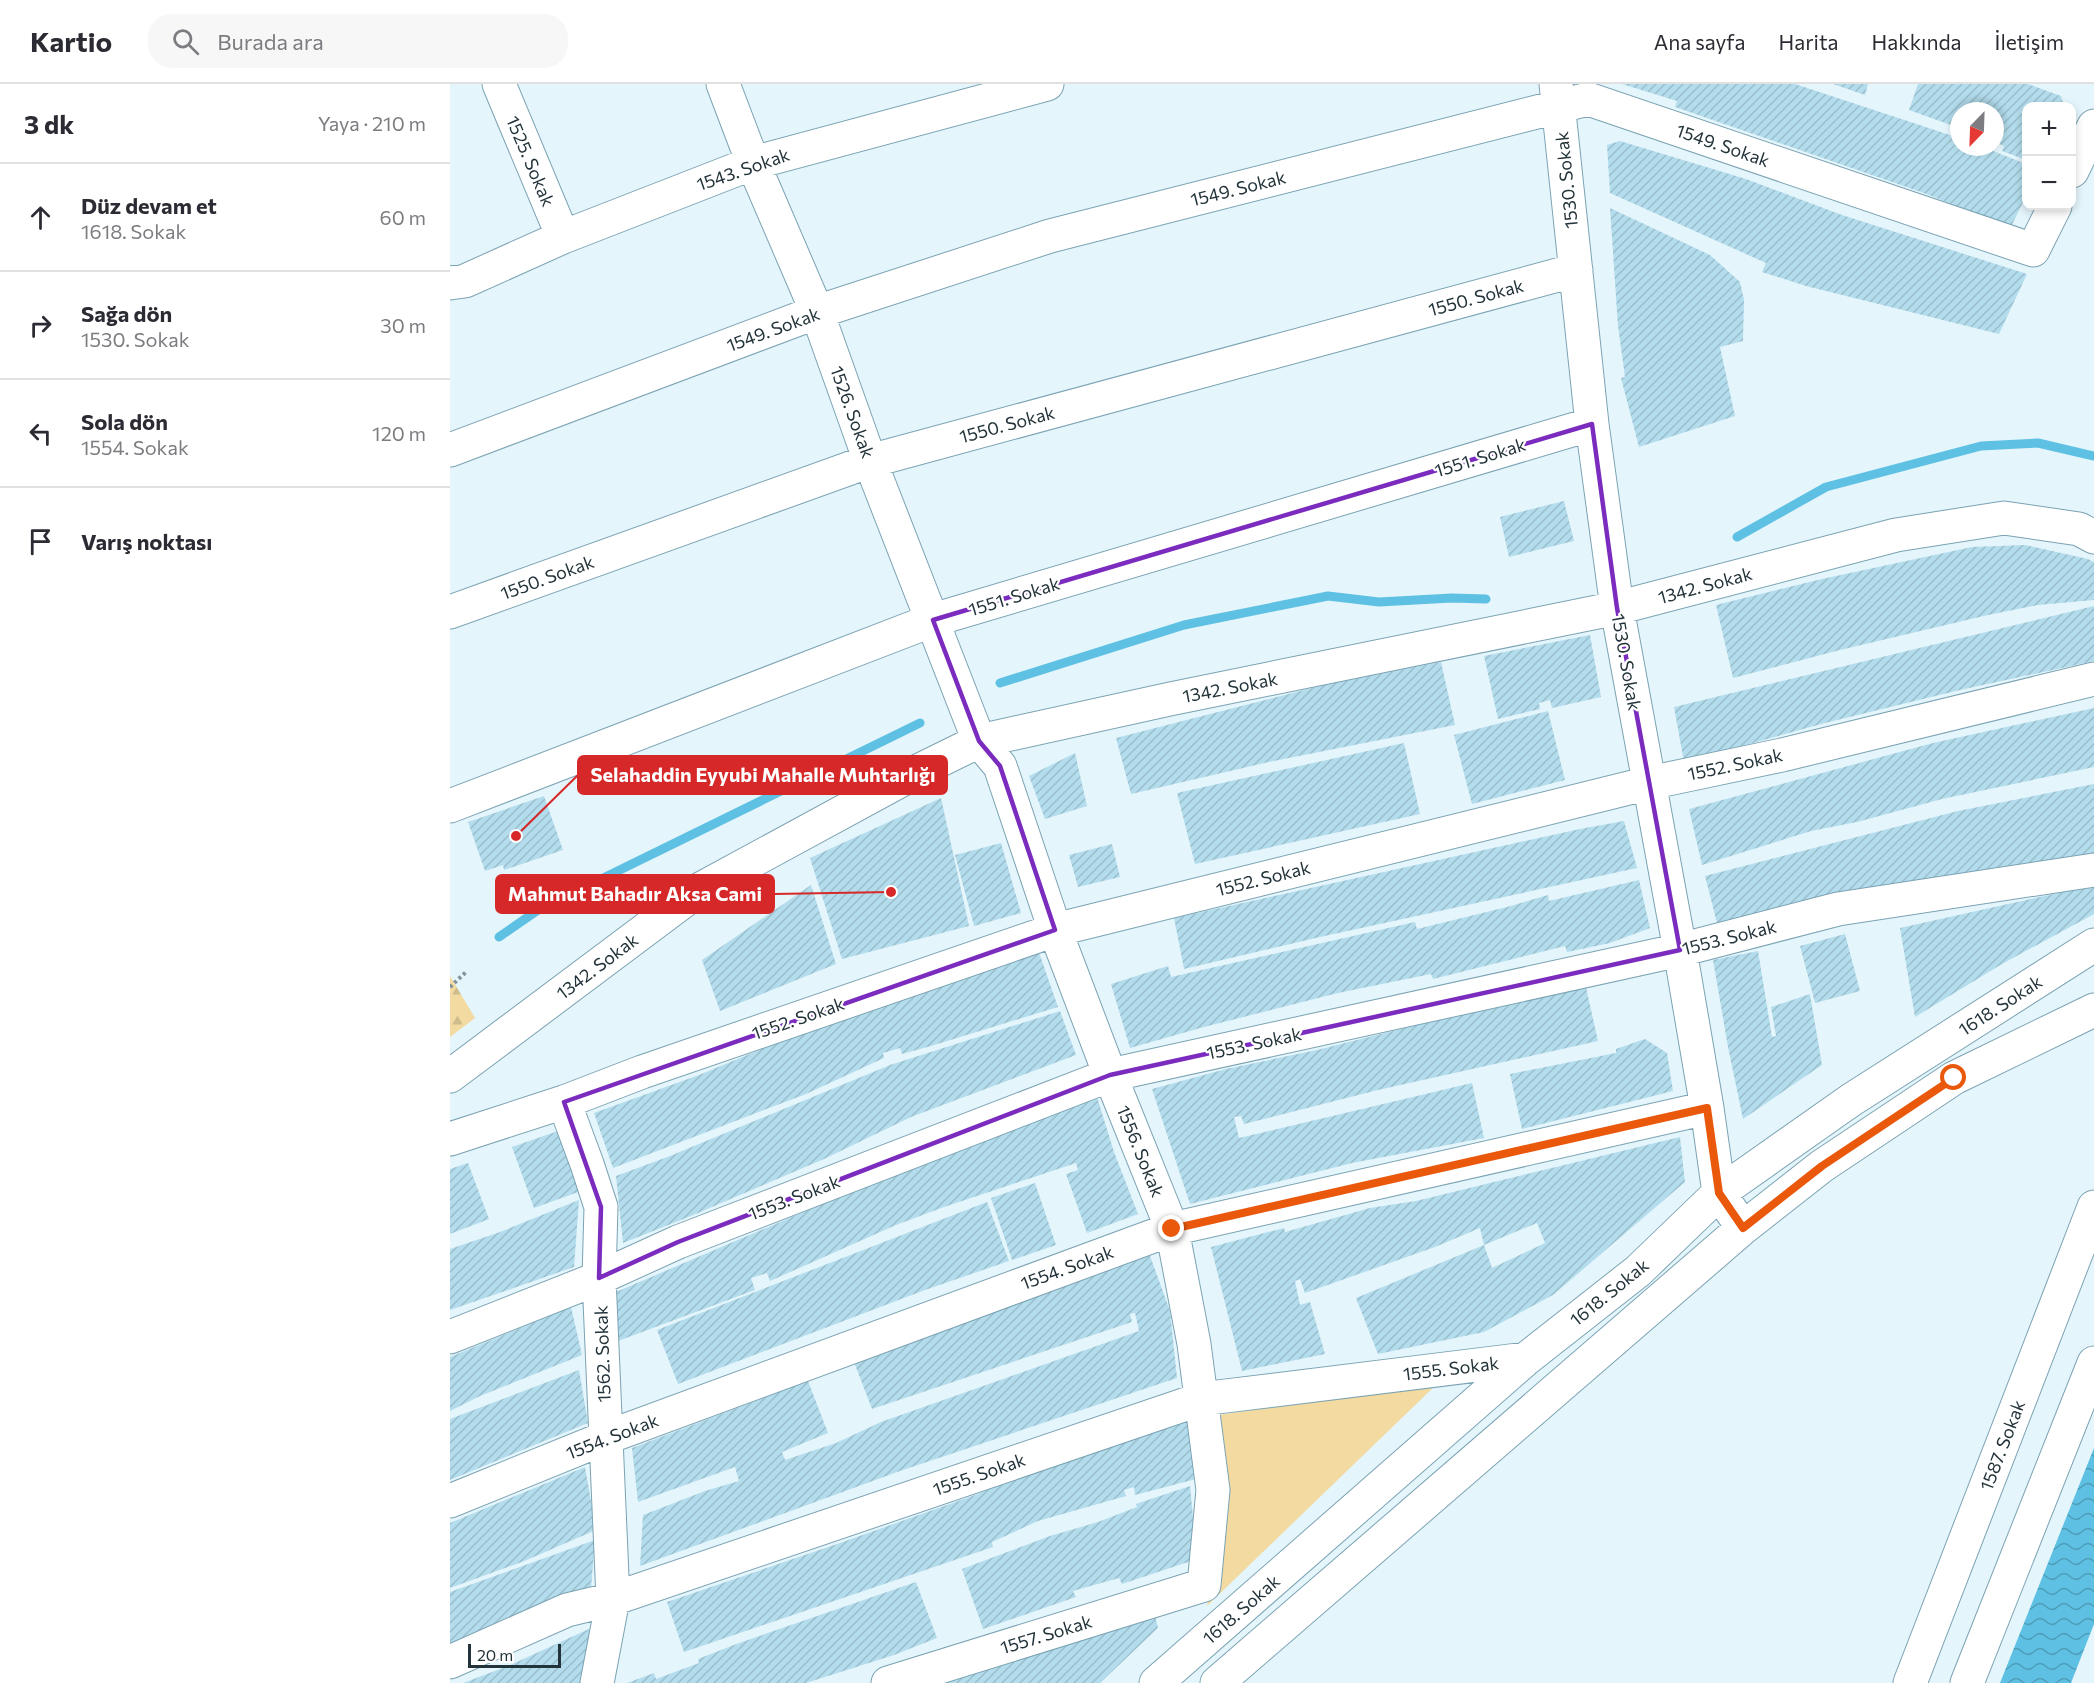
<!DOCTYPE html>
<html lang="tr">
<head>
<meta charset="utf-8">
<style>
  :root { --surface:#fff; --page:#f7f7f7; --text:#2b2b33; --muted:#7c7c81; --line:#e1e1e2 }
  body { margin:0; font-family:Commissioner,sans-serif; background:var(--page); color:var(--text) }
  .controls { position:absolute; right:18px; top:18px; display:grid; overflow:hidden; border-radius:12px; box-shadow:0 3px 9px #0003 }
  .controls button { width:54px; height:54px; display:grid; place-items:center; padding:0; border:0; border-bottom:2px solid var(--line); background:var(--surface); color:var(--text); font:30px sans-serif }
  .compass { position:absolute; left:1500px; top:18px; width:54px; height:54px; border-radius:50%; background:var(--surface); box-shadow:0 3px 9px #0003; rotate:203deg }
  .scale { position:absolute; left:18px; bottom:15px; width:93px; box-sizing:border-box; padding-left:6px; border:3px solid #23333a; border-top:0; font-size:16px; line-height:21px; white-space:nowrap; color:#23333a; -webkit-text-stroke:4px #fff; paint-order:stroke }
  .stop { position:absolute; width:18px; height:18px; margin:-14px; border:4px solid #ea580c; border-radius:50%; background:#fff }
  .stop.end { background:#ea580c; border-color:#fff; box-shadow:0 2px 6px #0008 }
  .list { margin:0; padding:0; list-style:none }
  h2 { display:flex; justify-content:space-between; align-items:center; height:78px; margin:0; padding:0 24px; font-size:26px }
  h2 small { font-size:20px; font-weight:400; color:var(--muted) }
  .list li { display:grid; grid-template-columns:39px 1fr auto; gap:18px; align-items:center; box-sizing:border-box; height:108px; padding:0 24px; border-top:2px solid var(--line) }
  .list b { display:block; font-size:22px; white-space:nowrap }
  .list p { margin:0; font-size:20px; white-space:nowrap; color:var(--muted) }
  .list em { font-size:20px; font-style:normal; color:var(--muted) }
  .icon { flex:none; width:33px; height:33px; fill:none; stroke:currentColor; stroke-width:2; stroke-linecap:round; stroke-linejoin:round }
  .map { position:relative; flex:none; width:1644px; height:1599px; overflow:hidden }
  header { display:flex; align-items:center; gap:36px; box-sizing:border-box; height:84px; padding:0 30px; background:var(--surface); border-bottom:2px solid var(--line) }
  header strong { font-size:28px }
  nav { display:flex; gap:33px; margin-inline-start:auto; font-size:21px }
  .search { width:420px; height:54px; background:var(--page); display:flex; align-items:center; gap:15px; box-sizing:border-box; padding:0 21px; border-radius:24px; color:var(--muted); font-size:22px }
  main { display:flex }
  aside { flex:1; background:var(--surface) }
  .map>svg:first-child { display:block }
  .grass { fill:#f2daa1 }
  .forest { fill:url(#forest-firs) }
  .water { fill:url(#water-waves) }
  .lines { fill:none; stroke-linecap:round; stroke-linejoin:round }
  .stream { stroke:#5ec1e3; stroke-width:9 }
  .building { fill:url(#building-hatch); fill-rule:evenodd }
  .minor-casing { stroke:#7ba3b3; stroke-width:35 }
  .major-casing { stroke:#7ba3b3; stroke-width:35 }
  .path { stroke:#83939a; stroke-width:4; stroke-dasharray:3 3; stroke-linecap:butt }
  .minor { stroke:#fff; stroke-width:33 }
  .major { stroke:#fff; stroke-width:33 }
  .route { stroke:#ea580c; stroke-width:8 }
  .marked { fill:none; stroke:#7b2cbf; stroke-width:4.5; stroke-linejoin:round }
  .labels { text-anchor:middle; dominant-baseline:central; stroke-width:4.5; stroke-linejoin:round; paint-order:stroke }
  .street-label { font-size:18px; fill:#23333a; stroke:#fff }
  .leader { fill:none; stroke:#d62828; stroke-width:2 }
  .callout-dot { fill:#d62828; stroke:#fff; stroke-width:2 }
  .callout { fill:#d62828; stroke:#d62828; stroke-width:2 }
  .callout-label { font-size:20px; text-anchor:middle; font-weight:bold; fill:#fff }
</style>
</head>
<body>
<header>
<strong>Kartio</strong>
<div class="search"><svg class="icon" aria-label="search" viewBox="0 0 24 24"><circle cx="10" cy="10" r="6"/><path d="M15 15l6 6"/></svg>Burada ara</div>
<nav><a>Ana sayfa</a><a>Harita</a><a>Hakkında</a><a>İletişim</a></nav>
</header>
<main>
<aside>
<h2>3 dk<small>Yaya · 210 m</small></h2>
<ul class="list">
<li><svg class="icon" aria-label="ahead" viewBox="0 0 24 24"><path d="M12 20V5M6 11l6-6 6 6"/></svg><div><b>Düz devam et</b><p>1618. Sokak</p></div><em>60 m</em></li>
<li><svg class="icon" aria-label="right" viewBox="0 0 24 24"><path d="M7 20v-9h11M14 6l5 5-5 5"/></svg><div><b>Sağa dön</b><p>1530. Sokak</p></div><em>30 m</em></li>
<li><svg class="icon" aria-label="left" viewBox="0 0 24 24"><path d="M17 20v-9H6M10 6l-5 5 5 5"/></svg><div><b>Sola dön</b><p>1554. Sokak</p></div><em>120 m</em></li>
<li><svg class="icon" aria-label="arrive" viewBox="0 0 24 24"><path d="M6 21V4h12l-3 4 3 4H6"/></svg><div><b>Varış noktası</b></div></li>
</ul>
</aside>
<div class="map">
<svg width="1644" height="1599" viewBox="0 0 1644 1599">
  <defs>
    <pattern id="forest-firs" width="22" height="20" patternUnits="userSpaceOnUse" patternTransform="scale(1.5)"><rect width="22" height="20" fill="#f2daa1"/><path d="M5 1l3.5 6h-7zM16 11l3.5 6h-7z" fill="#cfbc8b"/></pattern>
    <pattern id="water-waves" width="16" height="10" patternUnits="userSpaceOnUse" patternTransform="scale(1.5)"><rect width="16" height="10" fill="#5ec1e3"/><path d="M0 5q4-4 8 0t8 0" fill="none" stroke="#4d9db9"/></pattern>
    <pattern id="building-hatch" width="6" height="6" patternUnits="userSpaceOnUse" patternTransform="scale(1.5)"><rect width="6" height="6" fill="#b3dded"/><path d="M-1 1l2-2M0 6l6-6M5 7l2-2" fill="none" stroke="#9abecc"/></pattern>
  </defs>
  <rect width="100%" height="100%" fill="#e5f5fc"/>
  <path class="grass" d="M 987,1300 L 757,1522 L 774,1439 L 768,1331 Z"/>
  <path class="forest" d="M 0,892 L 25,934 L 0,953 Z"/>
  <path class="water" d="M 1644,1364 L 1644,1540 L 1621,1599 L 1550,1599 Z"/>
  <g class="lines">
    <path class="stream" d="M 1287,453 L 1376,403 L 1531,362 L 1588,359 L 1644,372
      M 550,599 L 734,541 L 878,512 L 929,518 L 1002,514 L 1036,515
      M 49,853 L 88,826 L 470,639"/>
  </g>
  <path class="building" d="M 1172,0 L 1345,0 L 1509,54 L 1509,63 L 1533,63 L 1576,80 L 1576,112 L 1561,143 L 1471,108 L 1225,23 L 1227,17 Z
    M 1383,0 L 1418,0 L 1415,11 Z
    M 1468,0 L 1578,0 L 1611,12 L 1614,22 L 1576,22 L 1576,76 L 1552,67 L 1554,62 L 1545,58 L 1545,27 L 1509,27 L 1509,44 L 1459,26 Z
    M 1170,57 L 1296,95 L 1392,131 L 1577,190 L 1549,250 L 1356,202 L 1312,188 L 1316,179 L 1160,109 L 1157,61 Z
    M 1160,124 L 1260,171 L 1290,198 L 1294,216 L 1293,257 L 1270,263 L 1285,332 L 1189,363 L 1171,294 L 1175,293 L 1168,242 Z
    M 1114,417 L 1124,457 L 1059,473 L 1050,433 Z
    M 1575,461 L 1638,475 L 1644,478 L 1644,516 L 1588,521 L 1538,531 L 1390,566 L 1283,594 L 1266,521 L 1372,495 L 1522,463 Z
    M 1644,522 L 1644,577 L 1510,606 L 1375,639 L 1234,678 L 1224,623 Z
    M 1140,551 L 1151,613 L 1102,624 L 1100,616 L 1089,619 L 1090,625 L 1048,635 L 1034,572 Z
    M 991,578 L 1005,641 L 819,678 L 681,710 L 666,654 L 870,602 Z
    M 1644,624 L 1644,683 L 1492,715 L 1407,738 L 1361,747 L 1252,781 L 1239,725 L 1483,659 Z
    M 1098,627 L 1115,696 L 1022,720 L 1004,651 Z
    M 954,659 L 970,730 L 745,780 L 727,709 Z
    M 625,669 L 637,722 L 595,735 L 579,692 Z
    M 1644,700 L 1644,769 L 1268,843 L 1255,792 L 1508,727 Z
    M 94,712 L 113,766 L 54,786 L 53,781 L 35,787 L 18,738 Z
    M 491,714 L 519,842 L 392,875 L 360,774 Z
    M 1174,737 L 1187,784 L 870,853 L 734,885 L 724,834 L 1130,745 Z
    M 551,759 L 571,829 L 524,842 L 505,771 Z
    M 662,760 L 670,793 L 628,803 L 619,771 Z
    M 1189,796 L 1200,844 L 1160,859 L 1117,868 L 1115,862 L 983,895 L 981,890 L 888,909 L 754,943 L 680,964 L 661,900 L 718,882 L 721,893 L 965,838 L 967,845 L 1057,823 L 1098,811 L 1099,817 Z
    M 361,801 L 386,880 L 270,927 L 252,876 Z
    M 1644,801 L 1644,830 L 1552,880 L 1465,933 L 1450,844 Z
    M 1395,850 L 1410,907 L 1365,919 L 1350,862 Z
    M 585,857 L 608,923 L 481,962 L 452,970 L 450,964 L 433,969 L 434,974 L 356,1010 L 163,1084 L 144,1029 L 249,991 L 333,956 Z
    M 1308,867 L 1322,953 L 1326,952 L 1321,923 L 1360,910 L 1372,981 L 1293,1035 L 1278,963 L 1263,876 Z
    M 1135,899 L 1148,957 L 928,1006 L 794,1040 L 791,1032 L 784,1033 L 789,1054 L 1022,999 L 1034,1054 L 902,1079 L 740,1120 L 702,1005 L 776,985 L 867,966 Z
    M 610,927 L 626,971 L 461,1033 L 374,1075 L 241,1132 L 173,1159 L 166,1092 L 220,1072 L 440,981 Z
    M 1195,955 L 1217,969 L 1223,1007 L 1072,1045 L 1060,990 L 1166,969 L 1166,965 Z
    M 647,1013 L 664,1068 L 688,1130 L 637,1149 L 616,1090 L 628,1086 L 626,1079 L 494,1123 L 446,1141 L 320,1197 L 317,1189 L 301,1194 L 305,1206 L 168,1257 L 159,1211 L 391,1112 Z
    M 108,1047 L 131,1107 L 84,1124 L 62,1063 Z
    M 1230,1053 L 1235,1098 L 1103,1211 L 1034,1248 L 928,1270 L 906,1214 L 1034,1161 L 1030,1144 L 985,1163 L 855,1209 L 850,1195 L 845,1197 L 850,1221 L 860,1218 L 875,1270 L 792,1287 L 761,1163 L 834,1144 L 835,1148 L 920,1124 L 966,1117 ZM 1087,1139 L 1095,1159 L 1042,1184 L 1034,1161 Z
    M 18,1079 L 39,1135 L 0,1150 L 0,1085 Z
    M 585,1099 L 606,1161 L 562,1176 L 541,1114 Z
    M 129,1116 L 124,1183 L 0,1226 L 0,1165 L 50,1148 Z
    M 537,1118 L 559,1177 L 475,1206 L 228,1300 L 207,1246 Z
    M 699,1169 L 720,1227 L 727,1294 L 450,1387 L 190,1482 L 193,1431 L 255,1407 L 289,1397 L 285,1383 L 188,1418 L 182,1364 L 358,1297 L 378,1349 L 332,1368 L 335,1376 L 386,1359 L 431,1338 L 689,1247 L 685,1229 L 680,1230 L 682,1238 L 422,1325 L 404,1278 Z
    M 121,1223 L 132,1271 L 30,1312 L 0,1327 L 0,1273 Z
    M 129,1286 L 138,1339 L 0,1396 L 0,1335 Z
    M 740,1332 L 746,1395 L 685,1411 L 684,1403 L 674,1406 L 676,1412 L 588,1437 L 542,1458 L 543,1463 L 234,1568 L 217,1518 L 390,1459 L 525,1411 L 570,1392 Z
    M 135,1383 L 146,1446 L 72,1478 L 0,1504 L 0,1439 Z
    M 740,1402 L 747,1475 L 672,1500 L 669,1494 L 623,1507 L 626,1513 L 533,1545 L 512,1485 L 600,1452 L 648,1438 L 687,1423 L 686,1420 Z
    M 145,1456 L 141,1504 L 46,1539 L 0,1559 L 0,1508 Z
    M 466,1498 L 487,1554 L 444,1571 L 356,1599 L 177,1599 L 204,1589 L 206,1595 L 249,1579 L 248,1575 L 289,1559 Z
    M 704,1526 L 708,1544 L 650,1599 L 496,1599 Z
    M 141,1544 L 138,1599 L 13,1599 L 58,1582 Z"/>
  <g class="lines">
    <g class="minor-casing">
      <path id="minor" d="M 49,0 L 113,153
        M 273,0 L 303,79 L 367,228 L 420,377 L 529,657 L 550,682 L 605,846 L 660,991 L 722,1145 L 744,1260 L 763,1406 L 754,1501 L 438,1599
        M 1106,0 L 1142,340 L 1167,524 L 1230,866 L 1257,1024 L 1269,1109 L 1293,1144
        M 1622,87 L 1644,42
        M 0,199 L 15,197 L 113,153 L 303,79 L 597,0
        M 0,366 L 367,228 L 600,152 L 1138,15 L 1583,166 L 1605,122
        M 0,528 L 420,377 L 1126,186
        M 0,722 L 483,536 L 1142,340
        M 0,992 L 247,807 L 466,688 L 529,657 L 720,615 L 1167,524 L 1446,451 L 1554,434 L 1629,445 L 1644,453
        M 114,1018 L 137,1080 L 151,1123 L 149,1194 L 163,1515 L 147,1599
        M 0,1055 L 114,1018 L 192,988 L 605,846 L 1199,699 L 1332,671 L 1644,595
        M 0,1253 L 149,1194 L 228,1158 L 660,991 L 1230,866 L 1388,825 L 1644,786
        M 0,1417 L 155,1354 L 722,1145 L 1257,1024
        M 0,1578 L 117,1526 L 163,1515 L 751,1315 L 1076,1275
        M 706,1599 L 1076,1275 L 1188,1187 L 1269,1109 L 1401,1016 L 1644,861
        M 767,1599 L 1293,1144 L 1372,1082 L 1504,994 L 1644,926"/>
    </g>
    <g class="major-casing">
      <path id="major" d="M 1460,1599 L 1644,1123
        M 1517,1599 L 1644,1279"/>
    </g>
    <path class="path" d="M 0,903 L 16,888"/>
    <use href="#minor" class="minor"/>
    <use href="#major" class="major"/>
  </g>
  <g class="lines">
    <path class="route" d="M 722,1145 L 1257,1024 L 1269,1109 L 1293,1144 L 1372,1082 L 1504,994"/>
  </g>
  <path class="marked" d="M 1142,340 L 1167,524 L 1230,866 L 660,991 L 228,1158 L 149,1194 L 151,1123 L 114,1018 L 605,846 L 550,682 L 529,657 L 483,536 Z"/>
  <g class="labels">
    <g class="street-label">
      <text transform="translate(1273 61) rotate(19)">1549. Sokak</text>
      <text transform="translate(81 77) rotate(67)">1525. Sokak</text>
      <text transform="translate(293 85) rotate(-19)">1543. Sokak</text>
      <text transform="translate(1116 96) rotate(-96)">1530. Sokak</text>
      <text transform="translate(788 104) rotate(-14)">1549. Sokak</text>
      <text transform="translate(1026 213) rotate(-15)">1550. Sokak</text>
      <text transform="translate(323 245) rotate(-20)">1549. Sokak</text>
      <text transform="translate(403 328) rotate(70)">1526. Sokak</text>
      <text transform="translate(557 340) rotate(-15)">1550. Sokak</text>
      <text transform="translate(1030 373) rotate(-17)">1551. Sokak</text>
      <text transform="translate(97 493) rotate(-20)">1550. Sokak</text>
      <text transform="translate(1255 501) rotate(-15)">1342. Sokak</text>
      <text transform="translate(564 512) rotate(-17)">1551. Sokak</text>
      <text transform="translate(1177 578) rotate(80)">1530. Sokak</text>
      <text transform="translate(780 603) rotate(-11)">1342. Sokak</text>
      <text transform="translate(1285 680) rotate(-12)">1552. Sokak</text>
      <text transform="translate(813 794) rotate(-14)">1552. Sokak</text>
      <text transform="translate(1279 853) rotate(-14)">1553. Sokak</text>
      <text transform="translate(147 882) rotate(-37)">1342. Sokak</text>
      <text transform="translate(1550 921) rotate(-33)">1618. Sokak</text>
      <text transform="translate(348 934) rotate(-19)">1552. Sokak</text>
      <text transform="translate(804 959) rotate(-12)">1553. Sokak</text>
      <text transform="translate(691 1067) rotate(68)">1556. Sokak</text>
      <text transform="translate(344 1113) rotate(-21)">1553. Sokak</text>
      <text transform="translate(617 1183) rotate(-20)">1554. Sokak</text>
      <text transform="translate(1159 1208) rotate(-39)">1618. Sokak</text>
      <text transform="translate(152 1270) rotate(-92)">1562. Sokak</text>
      <text transform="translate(1001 1284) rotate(-7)">1555. Sokak</text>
      <text transform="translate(162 1352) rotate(-21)">1554. Sokak</text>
      <text transform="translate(1552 1361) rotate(-69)">1587. Sokak</text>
      <text transform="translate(529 1390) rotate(-19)">1555. Sokak</text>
      <text transform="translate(791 1525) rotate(-41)">1618. Sokak</text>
      <text transform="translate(596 1550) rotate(-17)">1557. Sokak</text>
    </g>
  </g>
  <path class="leader" d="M66 752L128 691M441 808L324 810"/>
  <g class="callout-dot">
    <circle cx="66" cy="752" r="6"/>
    <circle cx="441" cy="808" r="6"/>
  </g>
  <g class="callout">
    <rect x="128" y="672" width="369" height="38" rx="6"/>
    <rect x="46" y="791" width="278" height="38" rx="6"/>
  </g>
  <g class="callout-label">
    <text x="313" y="698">Selahaddin Eyyubi Mahalle Muhtarlığı</text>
    <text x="185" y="817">Mahmut Bahadır Aksa Cami</text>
  </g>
</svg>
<div class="controls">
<button>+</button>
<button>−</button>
</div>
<svg class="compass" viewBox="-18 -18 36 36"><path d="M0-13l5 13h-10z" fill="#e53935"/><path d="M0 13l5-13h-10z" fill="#7c7c81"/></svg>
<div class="scale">20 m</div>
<div class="stop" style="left:1504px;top:994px"></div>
<div class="stop end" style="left:722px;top:1145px"></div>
</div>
</main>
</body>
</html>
